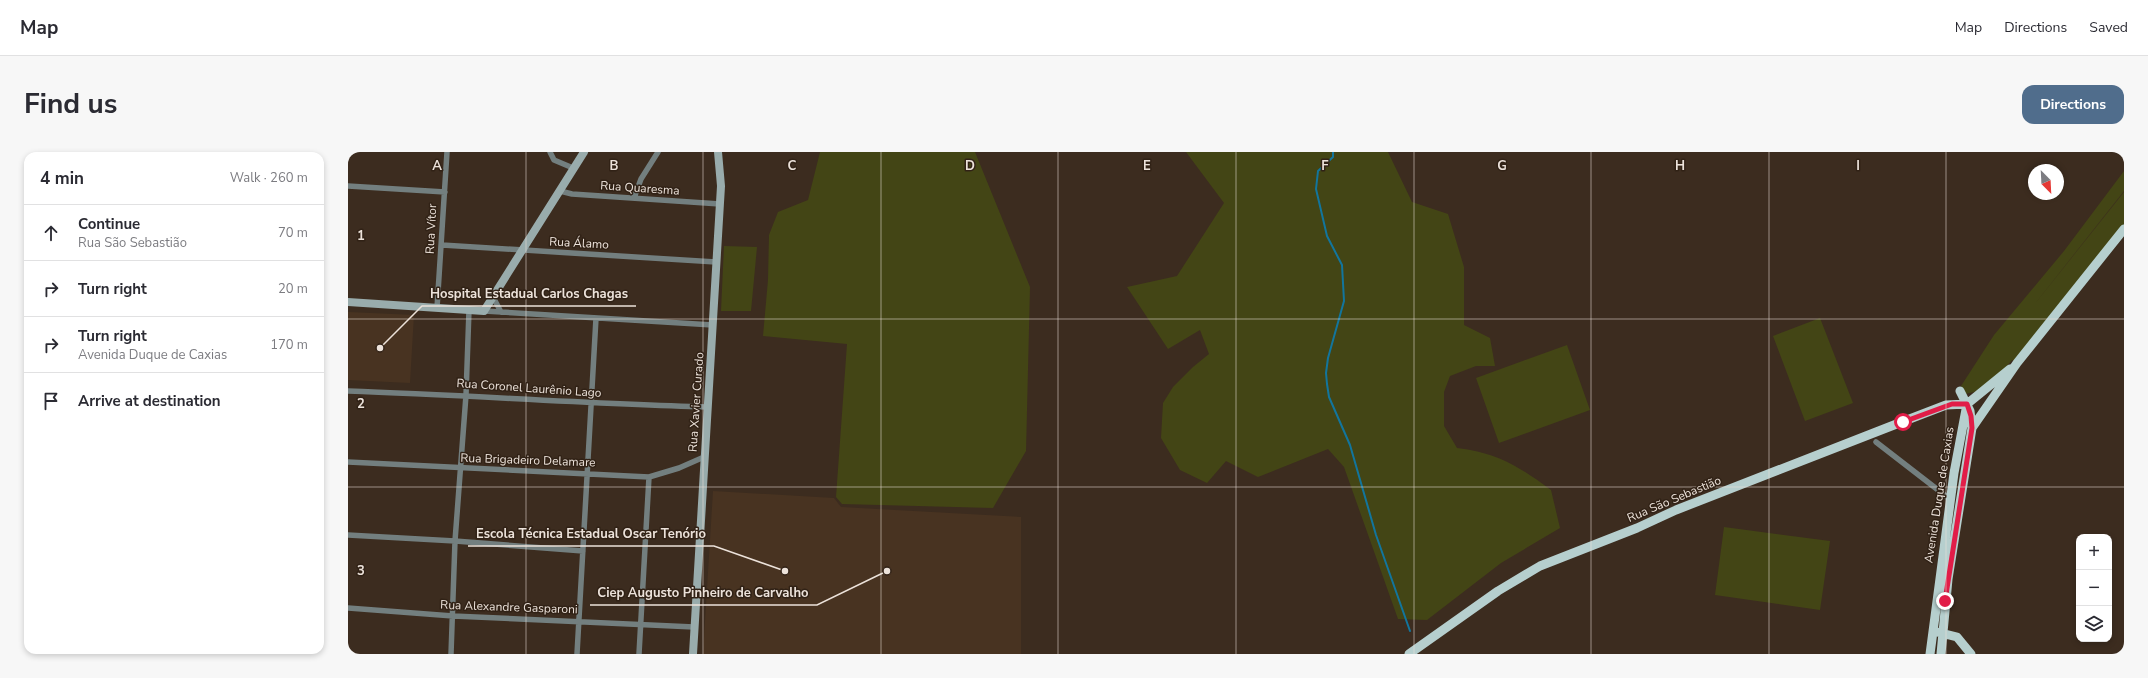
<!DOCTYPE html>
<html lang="en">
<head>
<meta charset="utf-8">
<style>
  :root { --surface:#fff; --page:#f7f7f7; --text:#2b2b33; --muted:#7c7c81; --line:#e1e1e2; --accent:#506d8c }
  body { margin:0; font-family:"Nunito Sans",sans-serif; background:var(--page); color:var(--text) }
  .controls { position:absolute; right:12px; bottom:12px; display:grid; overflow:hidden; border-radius:8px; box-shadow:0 2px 6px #0003 }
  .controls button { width:36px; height:36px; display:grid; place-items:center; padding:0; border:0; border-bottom:1px solid var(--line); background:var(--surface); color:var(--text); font:20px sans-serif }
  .compass { position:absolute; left:1680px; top:12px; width:36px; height:36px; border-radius:50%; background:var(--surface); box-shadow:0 2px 6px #0003; rotate:156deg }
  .stop { position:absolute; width:12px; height:12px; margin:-9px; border:3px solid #e11d48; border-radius:50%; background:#fff }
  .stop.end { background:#e11d48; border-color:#fff; box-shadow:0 1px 4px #0008 }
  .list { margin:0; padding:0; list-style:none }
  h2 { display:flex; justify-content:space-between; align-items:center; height:52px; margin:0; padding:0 16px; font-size:17px }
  h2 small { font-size:13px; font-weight:400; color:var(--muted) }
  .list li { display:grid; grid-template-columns:26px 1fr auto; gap:12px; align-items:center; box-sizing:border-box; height:56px; padding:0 16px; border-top:1px solid var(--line) }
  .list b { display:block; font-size:15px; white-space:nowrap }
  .list p { margin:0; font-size:13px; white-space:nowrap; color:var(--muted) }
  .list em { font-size:13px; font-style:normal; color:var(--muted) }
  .icon { flex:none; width:22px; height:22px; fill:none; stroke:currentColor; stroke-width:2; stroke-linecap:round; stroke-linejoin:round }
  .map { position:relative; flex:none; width:1776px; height:502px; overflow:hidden; border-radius:12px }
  header { display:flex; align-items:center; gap:24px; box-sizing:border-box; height:56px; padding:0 20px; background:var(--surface); border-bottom:1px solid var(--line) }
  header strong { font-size:19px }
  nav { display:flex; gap:22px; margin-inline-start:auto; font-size:14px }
  .intro { display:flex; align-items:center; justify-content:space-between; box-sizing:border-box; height:96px; padding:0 24px }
  h1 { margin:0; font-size:28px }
  .button { padding:10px 18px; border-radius:12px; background:var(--accent); color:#fff; font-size:14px; font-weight:700 }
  main { display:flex; gap:24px; padding:0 24px }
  aside { flex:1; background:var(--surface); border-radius:12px; box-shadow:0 2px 6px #0003 }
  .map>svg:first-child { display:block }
  .built { fill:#483321 }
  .green { fill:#434515 }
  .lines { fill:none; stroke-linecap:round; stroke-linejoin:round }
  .stream { stroke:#12759d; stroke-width:2 }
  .minor { stroke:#737f7f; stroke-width:5.5 }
  .secondary { stroke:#99acac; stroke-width:8 }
  .primary { stroke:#b6cfce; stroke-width:9 }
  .route { stroke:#e11d48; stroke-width:5 }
  .grid { fill:none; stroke:#ece2da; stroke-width:1; stroke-opacity:0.55 }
  .labels { text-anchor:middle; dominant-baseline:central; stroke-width:3; stroke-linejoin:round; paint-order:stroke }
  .street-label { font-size:12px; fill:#ece2da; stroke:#312216 }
  .grid-label { font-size:13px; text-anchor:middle; font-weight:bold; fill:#ece2da; stroke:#312216; stroke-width:3; stroke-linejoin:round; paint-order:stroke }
  .leader { fill:none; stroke:#ece2da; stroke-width:1.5 }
  .callout-dot { fill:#ece2da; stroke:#312216; stroke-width:1.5 }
  .callout-label { font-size:13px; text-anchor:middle; font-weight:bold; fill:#ece2da; stroke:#312216; stroke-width:3; stroke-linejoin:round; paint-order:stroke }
</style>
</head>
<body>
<header>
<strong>Map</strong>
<nav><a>Map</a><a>Directions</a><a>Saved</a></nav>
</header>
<div class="intro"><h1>Find us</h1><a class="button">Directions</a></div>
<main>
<aside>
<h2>4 min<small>Walk · 260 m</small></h2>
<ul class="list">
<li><svg class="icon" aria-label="ahead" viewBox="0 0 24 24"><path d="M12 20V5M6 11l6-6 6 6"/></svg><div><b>Continue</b><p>Rua São Sebastião</p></div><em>70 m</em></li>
<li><svg class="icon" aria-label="right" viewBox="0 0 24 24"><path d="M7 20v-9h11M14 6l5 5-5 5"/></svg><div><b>Turn right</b></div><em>20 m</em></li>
<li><svg class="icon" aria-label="right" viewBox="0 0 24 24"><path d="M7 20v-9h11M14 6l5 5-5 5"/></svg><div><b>Turn right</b><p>Avenida Duque de Caxias</p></div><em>170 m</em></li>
<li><svg class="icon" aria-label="arrive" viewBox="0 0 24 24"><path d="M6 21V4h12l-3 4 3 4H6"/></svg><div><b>Arrive at destination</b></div></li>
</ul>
</aside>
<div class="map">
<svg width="1776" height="502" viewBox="0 0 1776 502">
  <rect width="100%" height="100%" fill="#3c2c1f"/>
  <path class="built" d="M 0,160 L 66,163 L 62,231 L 0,228 Z
    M 365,339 L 486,346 L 493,355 L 673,365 L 673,502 L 355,502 Z"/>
  <path class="green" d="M 472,0 L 627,0 L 682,135 L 678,299 L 645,356 L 494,352 L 488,345 L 499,192 L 415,184 L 420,128 L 421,83 L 430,60 L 460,48 Z
    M 838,0 L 1040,0 L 1064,50 L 1100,62 L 1116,115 L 1116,173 L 1142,186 L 1147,214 L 1128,214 L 1102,224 L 1096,240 L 1096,274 L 1109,296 C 1150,301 1170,314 1203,338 L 1212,376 L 1153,411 L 1079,468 L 1050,467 L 996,315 L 980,297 L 910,325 L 878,309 L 859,331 L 832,318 L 813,286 L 815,251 L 825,235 L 845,215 L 861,202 L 852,178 L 820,197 L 779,135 L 829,124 L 876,51 Z
    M 1776,19 L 1776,39 L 1682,158 L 1776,40 L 1776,76 L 1669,211 L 1664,208 L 1639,237 L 1617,242 L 1613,234 L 1646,183 L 1716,99 Z
    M 376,94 L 409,95 L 403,159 L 373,159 Z
    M 1472,166 L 1505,251 L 1457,269 L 1425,184 Z
    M 1219,193 L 1242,258 L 1151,291 L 1128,226 Z
    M 1376,375 L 1482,389 L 1472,458 L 1367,443 Z"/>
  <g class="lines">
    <path class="stream" d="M 985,0 L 985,5 L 970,19 L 968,37 L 979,84 L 994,113 L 996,149 L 980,206 L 978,221 L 979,232 L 981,245 L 1002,293 L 1028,383 L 1062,479"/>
    <path class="minor" d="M 202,0 L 206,8 L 225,16
      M 0,34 L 97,40
      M 212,39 L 224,42 L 372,52
      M 286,46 L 293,27 L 310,0
      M 94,93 L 368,110
      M 145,145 L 153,160
      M 89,156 L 99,0
      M 136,159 L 365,173
      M 0,239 C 120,243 240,252 360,255
      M 1528,290 L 1603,348
      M 0,310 L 301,325 L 331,316 L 356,305
      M 0,383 L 107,389 L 235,399
      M 0,456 L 105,464 L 346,475
      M 103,502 L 107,389 L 118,243 L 121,158
      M 229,502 L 248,166
      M 291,502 L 301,325"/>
    <path class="secondary" d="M 0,150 L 136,159 L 236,0
      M 345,502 L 373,34 L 370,0"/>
    <path class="primary" d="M 1612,239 L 1622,259 L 1624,276
      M 1589,480 L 1609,485 L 1623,502
      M 1061,502 L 1150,439 L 1192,414 L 1289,376 L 1328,358 L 1546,273 L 1598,253 L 1619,252
      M 1582,502 L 1606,321 L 1619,252 L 1662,217
      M 1593,502 L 1600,427 L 1624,276 L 1669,211 L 1776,77"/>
  </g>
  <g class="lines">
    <path class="route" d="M 1555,270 L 1604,252 L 1619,252 L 1623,264 L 1624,276 L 1597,449"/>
  </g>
  <path class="grid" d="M 178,0 L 178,502M 355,0 L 355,502M 533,0 L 533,502M 710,0 L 710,502M 888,0 L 888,502M 1066,0 L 1066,502M 1243,0 L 1243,502M 1421,0 L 1421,502M 1598,0 L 1598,502M 0,167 L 1776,167M 0,335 L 1776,335"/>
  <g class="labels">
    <g class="street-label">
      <text transform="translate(292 36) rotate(4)">Rua Quaresma</text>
      <text transform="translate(83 77) rotate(-87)">Rua Vítor</text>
      <text transform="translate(231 91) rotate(3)">Rua Álamo</text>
      <text transform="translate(181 236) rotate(4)">Rua Coronel Laurênio Lago</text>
      <text transform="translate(348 250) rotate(-86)">Rua Xavier Curado</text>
      <text transform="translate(180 308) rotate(2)">Rua Brigadeiro Delamare</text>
      <text transform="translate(1591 343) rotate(-81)">Avenida Duque de Caxias</text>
      <text transform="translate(1326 347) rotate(-23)">Rua São Sebastião</text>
      <text transform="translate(161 455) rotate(2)">Rua Alexandre Gasparoni</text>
    </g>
  </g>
  <g class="grid-label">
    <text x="89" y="18">A</text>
    <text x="266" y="18">B</text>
    <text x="444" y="18">C</text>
    <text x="622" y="18">D</text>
    <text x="799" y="18">E</text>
    <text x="977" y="18">F</text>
    <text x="1154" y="18">G</text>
    <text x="1332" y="18">H</text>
    <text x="1510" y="18">I</text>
    <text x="13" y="88">1</text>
    <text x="13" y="256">2</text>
    <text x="13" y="423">3</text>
  </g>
  <path class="leader" d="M32 196L74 154H288M437 419L366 394H120M539 419L469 453H242"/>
  <g class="callout-dot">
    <circle cx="32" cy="196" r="4"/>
    <circle cx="437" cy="419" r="4"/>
    <circle cx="539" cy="419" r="4"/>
  </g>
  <g class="callout-label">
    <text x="181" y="146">Hospital Estadual Carlos Chagas</text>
    <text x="243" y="386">Escola Técnica Estadual Oscar Tenório</text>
    <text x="355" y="445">Ciep Augusto Pinheiro de Carvalho</text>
  </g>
</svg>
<div class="controls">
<button>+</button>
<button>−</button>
<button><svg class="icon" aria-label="layers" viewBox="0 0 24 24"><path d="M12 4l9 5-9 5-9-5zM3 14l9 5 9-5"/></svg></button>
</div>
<svg class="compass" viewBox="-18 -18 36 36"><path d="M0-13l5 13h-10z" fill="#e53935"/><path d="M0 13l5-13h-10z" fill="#7c7c81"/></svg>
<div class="stop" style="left:1555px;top:270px"></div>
<div class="stop end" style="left:1597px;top:449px"></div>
</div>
</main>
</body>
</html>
